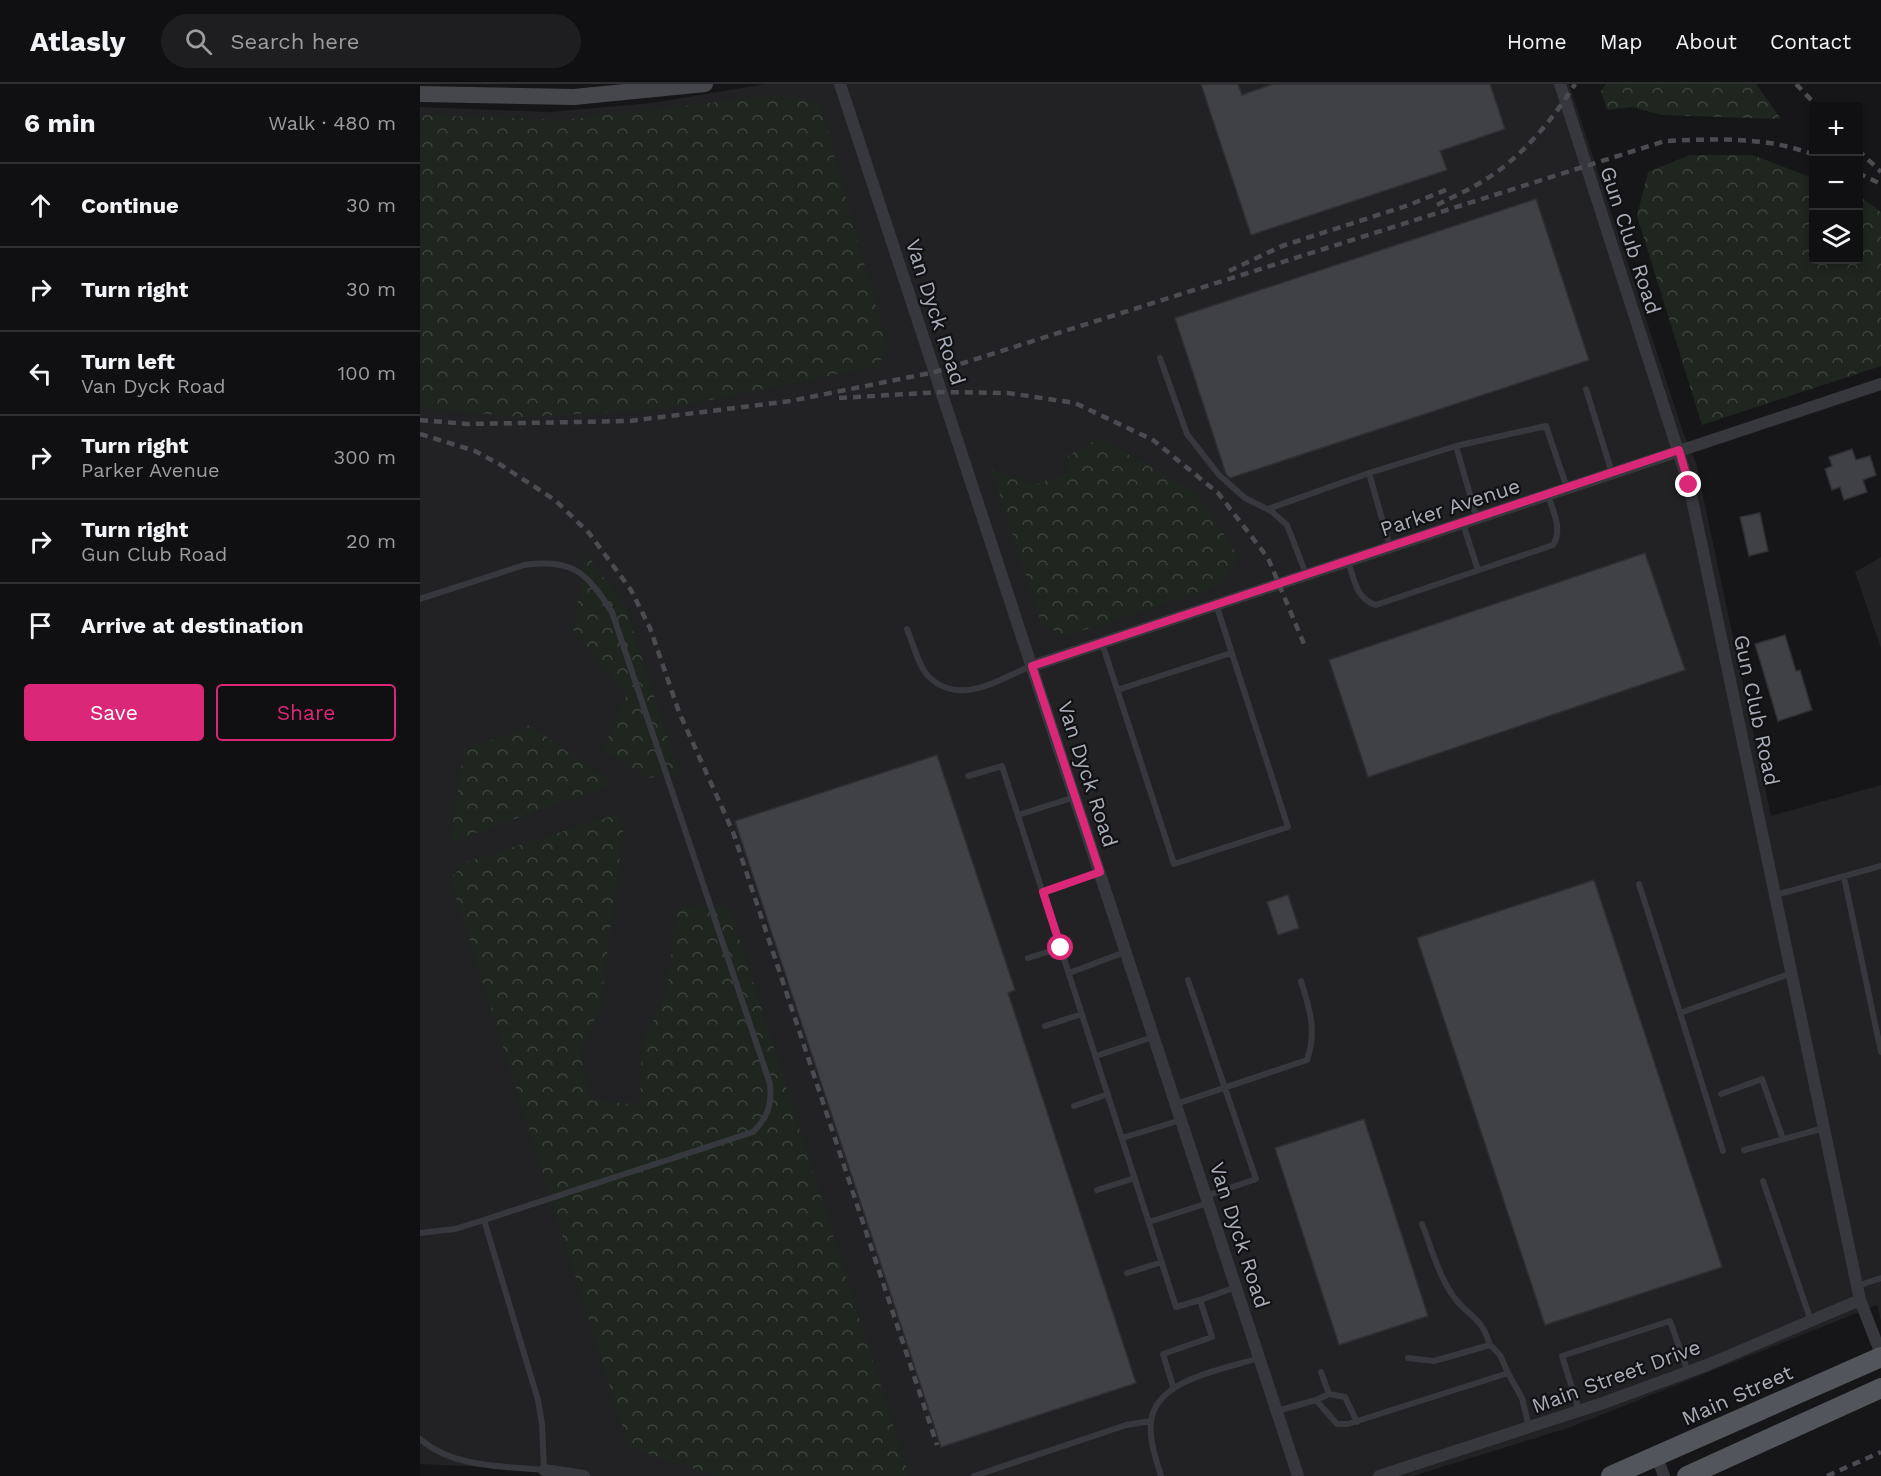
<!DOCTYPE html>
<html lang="en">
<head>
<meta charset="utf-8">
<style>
  :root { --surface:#101012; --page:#1e1e20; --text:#f1f3f6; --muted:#9c9d9f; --line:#303032; --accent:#db2777 }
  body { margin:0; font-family:"Work Sans",sans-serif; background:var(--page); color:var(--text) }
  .controls { position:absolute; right:18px; top:18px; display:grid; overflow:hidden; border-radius:6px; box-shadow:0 3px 9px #0003 }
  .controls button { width:54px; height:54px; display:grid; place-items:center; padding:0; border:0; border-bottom:2px solid var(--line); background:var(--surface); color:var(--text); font:30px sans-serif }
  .stop { position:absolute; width:18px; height:18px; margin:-14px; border:4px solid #db2777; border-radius:50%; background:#fff }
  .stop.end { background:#db2777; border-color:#fff; box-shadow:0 2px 6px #0008 }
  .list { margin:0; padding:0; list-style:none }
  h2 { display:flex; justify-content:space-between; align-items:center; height:78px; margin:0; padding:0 24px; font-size:26px }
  h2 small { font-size:20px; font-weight:400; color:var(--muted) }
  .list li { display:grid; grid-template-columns:39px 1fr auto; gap:18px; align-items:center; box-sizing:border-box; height:84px; padding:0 24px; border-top:2px solid var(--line) }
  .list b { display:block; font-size:22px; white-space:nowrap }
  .list p { margin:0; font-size:20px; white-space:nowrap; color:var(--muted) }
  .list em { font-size:20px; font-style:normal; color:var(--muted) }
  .actions { display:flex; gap:12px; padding:18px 24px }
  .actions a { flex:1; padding:14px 0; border:2px solid var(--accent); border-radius:6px; text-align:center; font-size:21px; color:var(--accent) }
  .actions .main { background:var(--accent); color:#fff }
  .icon { flex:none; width:33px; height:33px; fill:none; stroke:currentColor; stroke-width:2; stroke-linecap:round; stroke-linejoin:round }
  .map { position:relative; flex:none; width:1461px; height:1392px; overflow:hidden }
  header { display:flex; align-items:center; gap:36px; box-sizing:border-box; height:84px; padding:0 30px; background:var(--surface); border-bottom:2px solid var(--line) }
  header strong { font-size:28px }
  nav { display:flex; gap:33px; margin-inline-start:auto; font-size:21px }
  .search { width:420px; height:54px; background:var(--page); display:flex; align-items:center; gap:15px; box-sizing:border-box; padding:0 21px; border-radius:33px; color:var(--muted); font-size:22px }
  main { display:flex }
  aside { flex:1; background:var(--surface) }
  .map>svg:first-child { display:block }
  .built { fill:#222225 }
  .forest { fill:url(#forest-crowns) }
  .building { fill:#404145; stroke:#303034; stroke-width:1.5 }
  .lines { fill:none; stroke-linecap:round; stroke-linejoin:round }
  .lane { stroke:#37383d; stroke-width:6 }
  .street { stroke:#37383d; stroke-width:12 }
  .secondary { stroke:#45474d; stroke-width:16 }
  .primary { stroke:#53555c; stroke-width:20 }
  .rail { stroke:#4a4c52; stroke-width:4.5; stroke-dasharray:8 6; stroke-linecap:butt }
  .route { stroke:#db2777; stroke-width:8 }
  .labels { text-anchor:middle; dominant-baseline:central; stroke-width:4.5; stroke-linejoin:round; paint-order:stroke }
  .street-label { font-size:21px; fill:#a8adb8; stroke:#111113 }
</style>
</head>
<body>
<header>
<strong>Atlasly</strong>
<div class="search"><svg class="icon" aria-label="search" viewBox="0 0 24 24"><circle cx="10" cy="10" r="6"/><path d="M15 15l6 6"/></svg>Search here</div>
<nav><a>Home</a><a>Map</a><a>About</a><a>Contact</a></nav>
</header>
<main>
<aside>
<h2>6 min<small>Walk · 480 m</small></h2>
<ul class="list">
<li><svg class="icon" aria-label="ahead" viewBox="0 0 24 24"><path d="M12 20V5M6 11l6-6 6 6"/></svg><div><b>Continue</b></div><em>30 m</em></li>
<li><svg class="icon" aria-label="right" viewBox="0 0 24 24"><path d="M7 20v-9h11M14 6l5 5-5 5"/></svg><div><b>Turn right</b></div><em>30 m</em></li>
<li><svg class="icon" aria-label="left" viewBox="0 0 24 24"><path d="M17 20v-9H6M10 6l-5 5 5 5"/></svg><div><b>Turn left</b><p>Van Dyck Road</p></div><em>100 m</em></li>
<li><svg class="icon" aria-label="right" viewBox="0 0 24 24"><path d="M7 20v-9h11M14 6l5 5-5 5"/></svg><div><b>Turn right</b><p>Parker Avenue</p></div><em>300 m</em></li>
<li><svg class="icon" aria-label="right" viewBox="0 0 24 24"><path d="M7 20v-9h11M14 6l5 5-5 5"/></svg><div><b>Turn right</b><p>Gun Club Road</p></div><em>20 m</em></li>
<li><svg class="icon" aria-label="arrive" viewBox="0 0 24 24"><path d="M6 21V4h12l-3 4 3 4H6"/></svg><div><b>Arrive at destination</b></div></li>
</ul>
<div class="actions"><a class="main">Save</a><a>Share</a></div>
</aside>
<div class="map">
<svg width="1461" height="1392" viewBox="0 0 1461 1392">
  <defs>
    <pattern id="forest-crowns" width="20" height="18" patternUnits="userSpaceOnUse" patternTransform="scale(1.5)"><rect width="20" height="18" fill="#1e261f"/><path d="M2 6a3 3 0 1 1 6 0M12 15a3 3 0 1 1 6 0" fill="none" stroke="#3c433d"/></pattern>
  </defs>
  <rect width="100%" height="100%" fill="#161618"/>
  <path class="built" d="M 346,0 L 1149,0 L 1263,348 L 1276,379 L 1351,732 L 1461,701 L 1461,1237 L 1457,1221 L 1151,1343 L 993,1392 L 157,1392 L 114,1385 L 0,1380 L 0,23 L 130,28 L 232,19 Z
    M 1461,473 L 1461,564 L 1435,488 Z"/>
  <path class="forest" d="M 1186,0 L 1336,0 L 1361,35 L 1242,31 L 1212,23 L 1187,26 L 1181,7 Z
    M 359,11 L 400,20 L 467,262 L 458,282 L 245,325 L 102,333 L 0,324 L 0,31 L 143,36 Z
    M 1270,71 L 1332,71 L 1393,94 L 1394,176 L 1438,176 L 1439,112 L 1461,128 L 1461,282 L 1282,341 L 1217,132 L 1228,88 Z
    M 679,354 L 778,410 L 819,474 L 798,501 L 646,552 L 622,541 L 572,386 L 614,401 L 649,388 L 648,372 Z
    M 166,469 L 206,525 L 259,689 L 229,694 L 183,666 L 207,610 L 153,546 Z
    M 110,641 L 192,700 L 30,758 L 44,667 Z
    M 199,730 L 203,748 L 180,924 L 160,968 L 170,1016 L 220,1021 L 222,959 L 247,908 L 257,823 L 309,822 L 489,1392 L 296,1392 L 209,1363 L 30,794 L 49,777 Z"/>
  <path class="building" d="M 781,0 L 818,0 L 822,11 L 853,0 L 1070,0 L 1085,45 L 1020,67 L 1027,86 L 831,151 Z
    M 1116,115 L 1169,276 L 810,394 L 806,390 L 755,234 Z
    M 1432,365 L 1436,376 L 1450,372 L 1456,391 L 1443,396 L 1447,408 L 1424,416 L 1420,403 L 1412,406 L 1405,385 L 1412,382 L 1409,373 Z
    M 1340,429 L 1348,467 L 1329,472 L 1320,433 Z
    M 1225,469 L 1265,586 L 948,693 L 909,576 Z
    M 1365,551 L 1376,587 L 1380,586 L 1392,626 L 1358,637 L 1335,560 Z
    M 517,671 L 595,906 L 588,909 L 716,1299 L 521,1363 L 315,737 Z
    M 1174,796 L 1302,1183 L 1125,1241 L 997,854 Z
    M 868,811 L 879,844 L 858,851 L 847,818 Z
    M 944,1035 L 1008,1232 L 919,1261 L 855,1064 Z"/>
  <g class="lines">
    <path class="lane" d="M 740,274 L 767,350 L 799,391 L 825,414 L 851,427 L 867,441 L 886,490
      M 1166,305 L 1192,389
      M 1036,362 L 1057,435
      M 949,389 L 970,463
      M 848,425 L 949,389 L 1036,362 L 1126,342 L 1147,404
      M 1043,440 L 1058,486
      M 928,477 C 934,495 936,515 956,521 L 1133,461 C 1143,446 1133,427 1128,411
      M 0,515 L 104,481 C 154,475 166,488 192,528 L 350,1000 C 352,1021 348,1033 333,1048 L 64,1136
      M 487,545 C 493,559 498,581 508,592 C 539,623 578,596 611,582
      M 682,559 L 754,780 L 868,743 L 796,520
      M 697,606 L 811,569
      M 548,692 L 582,682 L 756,1223 L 780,1216 L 792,1253 L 743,1270 L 753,1302
      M 598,731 L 655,713
      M 1424,793 L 1461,968
      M 1219,800 L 1260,929
      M 623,808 L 679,788
      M 1356,811 L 1461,782
      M 608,874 L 641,864
      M 649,889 L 705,868
      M 768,896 L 836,1095 L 786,1112
      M 625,942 L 662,930
      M 676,972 L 733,953
      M 1301,1010 L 1342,995 L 1363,1055
      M 756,1020 L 887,976 C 897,947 890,926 881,897
      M 654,1022 L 688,1010
      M 702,1054 L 761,1036
      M 1324,1066 L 1404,1044
      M 1303,1067 L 1260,929 L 1372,889
      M 1343,1097 L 1391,1237
      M 677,1106 L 715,1094
      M 729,1138 L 788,1119
      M 1002,1140 C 1012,1165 1020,1197 1037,1217 C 1053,1236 1061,1233 1070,1261
      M 0,1149 L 35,1145 L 64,1136 L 118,1316 L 122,1340 L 124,1386 C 82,1382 33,1384 0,1355
      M 707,1189 L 742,1178
      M 1437,1202 L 1461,1194
      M 780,1216 L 816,1203
      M 988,1274 L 1014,1277 L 1070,1261 L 1080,1271 L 1088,1289
      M 909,1310 L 925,1313 L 937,1338
      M 896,1316 L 909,1310 L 901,1288
      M 1159,1326 L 1142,1272 L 1250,1237 L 1268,1288
      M 857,1327 L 896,1316 L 917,1340 L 928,1340 L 1088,1289 L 1102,1314 L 1109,1343
      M 554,1392 L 706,1341 L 731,1337
      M 741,1392 C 736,1375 729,1356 731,1338 C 735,1295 805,1285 839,1274"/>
    <path class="street" d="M 420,0 L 878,1392
      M 1140,0 L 1269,401 L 1440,1216 L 1461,1270
      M 612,582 L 1461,300
      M 1237,1373 L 1244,1392
      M 124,1386 L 164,1392
      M 959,1392 L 1183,1319 L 1287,1281 L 1440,1216"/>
    <path class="secondary" d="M 0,10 L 154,13 L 285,0"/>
    <path class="primary" d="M 1191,1392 L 1461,1273
      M 1267,1392 L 1461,1304"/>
    <path class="rail" d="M 1376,0 L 1397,22
      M 1438,66 L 1461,88
      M 1438,89 L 1461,100
      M 1017,121 C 1032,113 1049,106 1063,97 C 1100,75 1132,37 1155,0
      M 809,187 L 862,162 L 989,121 L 1028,105
      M 419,314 L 522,308 L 588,309 L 655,319 L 733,356 L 798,409 L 848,474 L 884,560
      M 0,336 L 47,340 L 210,337 L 371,317 L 515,288 L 1245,57 C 1295,55 1347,52 1394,71
      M 0,350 L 55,367 L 81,381 L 135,416 L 169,449 L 211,506 L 230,544 L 259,628 L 313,748 L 517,1361
      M 1407,1392 L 1461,1368"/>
  </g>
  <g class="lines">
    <path class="route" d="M 641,864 L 623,808 L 680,788 L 612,582 L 1259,366 L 1269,401"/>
  </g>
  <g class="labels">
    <g class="street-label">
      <text transform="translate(1211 156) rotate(72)">Gun Club Road</text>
      <text transform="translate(516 228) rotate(72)">Van Dyck Road</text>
      <text transform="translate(1030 423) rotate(-18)">Parker Avenue</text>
      <text transform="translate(1337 626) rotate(78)">Gun Club Road</text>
      <text transform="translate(668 690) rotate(72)">Van Dyck Road</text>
      <text transform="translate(820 1151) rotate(72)">Van Dyck Road</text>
      <text transform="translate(1196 1292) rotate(-20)">Main Street Drive</text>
      <text transform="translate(1317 1311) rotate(-24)">Main Street</text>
    </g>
  </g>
</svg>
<div class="controls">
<button>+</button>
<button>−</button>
<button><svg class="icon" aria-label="layers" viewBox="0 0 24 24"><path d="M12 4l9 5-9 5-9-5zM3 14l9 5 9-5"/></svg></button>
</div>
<div class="stop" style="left:641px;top:864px"></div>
<div class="stop end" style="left:1269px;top:401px"></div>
</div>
</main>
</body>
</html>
